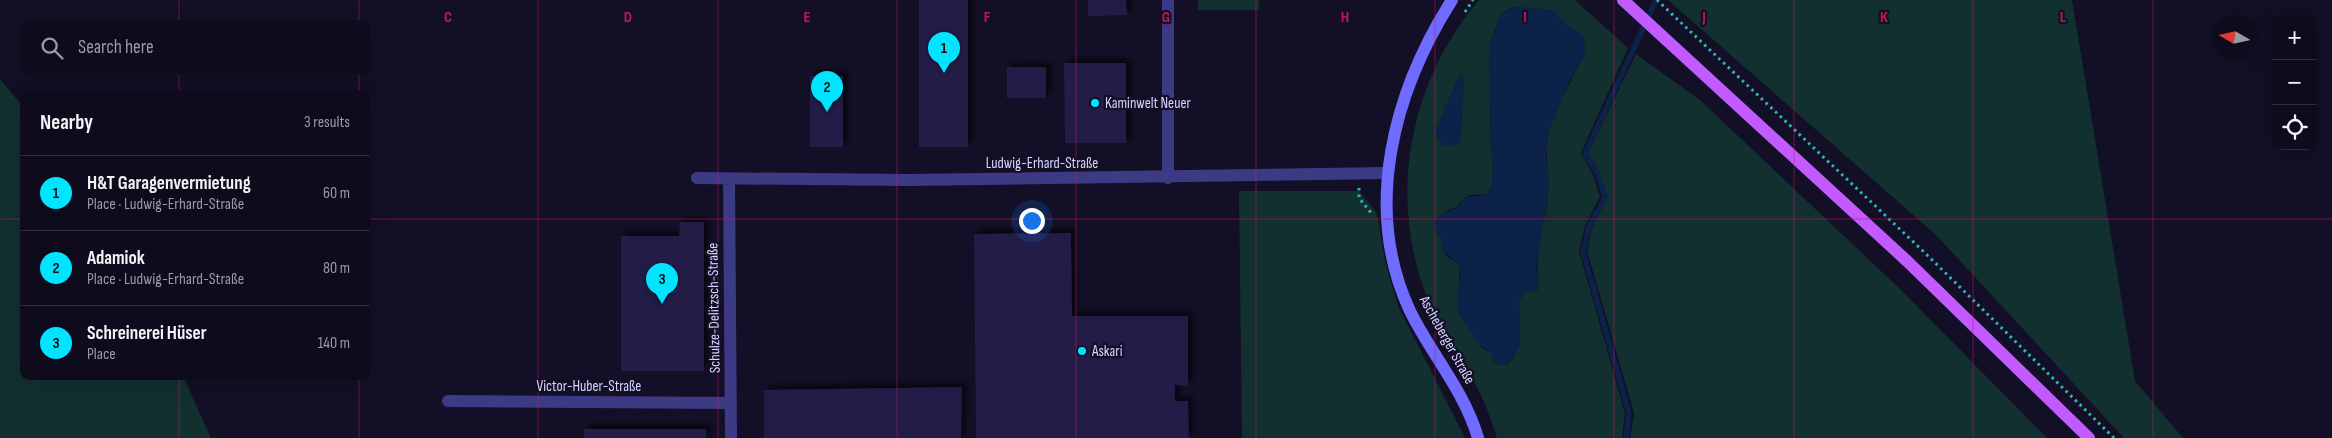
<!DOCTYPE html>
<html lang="en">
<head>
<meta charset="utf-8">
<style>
  :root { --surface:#0e0b1c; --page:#171425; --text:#f1f3f6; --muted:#9b9ba3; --line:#2e2b3b; --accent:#00e5ff }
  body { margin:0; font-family:"Sofia Sans Condensed",sans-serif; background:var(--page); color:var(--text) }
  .controls { position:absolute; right:15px; top:15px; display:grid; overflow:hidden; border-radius:10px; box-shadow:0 5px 20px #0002 }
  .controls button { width:45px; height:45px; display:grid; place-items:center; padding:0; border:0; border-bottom:1px solid var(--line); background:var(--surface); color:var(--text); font:25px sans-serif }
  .compass { position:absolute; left:2212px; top:15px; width:45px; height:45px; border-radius:50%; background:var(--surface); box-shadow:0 5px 20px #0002; rotate:279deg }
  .you { position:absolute; left:1031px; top:220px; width:18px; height:18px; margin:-12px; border:4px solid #fff; border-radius:50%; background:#1a73e8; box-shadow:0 0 0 8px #1a73e833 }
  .badge { display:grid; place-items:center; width:32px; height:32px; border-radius:50%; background:var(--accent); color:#111; font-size:16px; font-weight:700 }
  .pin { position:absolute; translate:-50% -41px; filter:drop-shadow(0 1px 2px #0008) }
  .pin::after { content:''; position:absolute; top:26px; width:18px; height:15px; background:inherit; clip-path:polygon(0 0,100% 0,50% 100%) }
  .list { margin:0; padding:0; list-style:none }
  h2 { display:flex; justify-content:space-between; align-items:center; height:65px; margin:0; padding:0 20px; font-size:21px }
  h2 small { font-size:16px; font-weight:400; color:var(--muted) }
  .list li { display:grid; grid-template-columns:32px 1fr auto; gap:15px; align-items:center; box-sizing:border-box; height:75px; padding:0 20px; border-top:1px solid var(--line) }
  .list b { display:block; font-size:19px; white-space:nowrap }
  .list p { margin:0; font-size:16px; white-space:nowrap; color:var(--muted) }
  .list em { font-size:16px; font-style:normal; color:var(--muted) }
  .icon { flex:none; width:28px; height:28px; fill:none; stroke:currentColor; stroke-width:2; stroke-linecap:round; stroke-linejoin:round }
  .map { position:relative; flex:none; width:2332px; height:438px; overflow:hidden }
  .search { position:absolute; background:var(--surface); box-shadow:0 5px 20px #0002; left:20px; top:20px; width:350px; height:55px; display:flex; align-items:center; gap:12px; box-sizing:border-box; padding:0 18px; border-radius:10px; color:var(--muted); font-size:19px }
  .panel { position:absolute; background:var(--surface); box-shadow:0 5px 20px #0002; left:20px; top:90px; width:350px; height:290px; border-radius:10px }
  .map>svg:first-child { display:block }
  .green { fill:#12302f; fill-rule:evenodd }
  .water { fill:#0c2248 }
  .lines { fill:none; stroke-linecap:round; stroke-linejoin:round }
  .stream { stroke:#0c2248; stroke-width:5.5 }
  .building { fill:#241b47; filter:url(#shadow) }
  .path { stroke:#2fb8b0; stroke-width:3; stroke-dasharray:2.5 4; stroke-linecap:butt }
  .street { stroke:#3d3a85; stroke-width:12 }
  .secondary { stroke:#6f6bff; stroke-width:12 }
  .primary { stroke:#c25bff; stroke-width:12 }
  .grid { fill:none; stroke:#c2185b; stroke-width:1; stroke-opacity:0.55 }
  .poi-dot { fill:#00e5ff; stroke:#130f26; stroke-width:2 }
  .labels { text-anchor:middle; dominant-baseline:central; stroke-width:4.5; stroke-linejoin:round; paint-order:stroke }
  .poi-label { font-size:15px; fill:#d9d4ff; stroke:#130f26; text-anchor:start }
  .street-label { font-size:15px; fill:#d9d4ff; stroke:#130f26 }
  .grid-label { font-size:16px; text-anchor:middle; font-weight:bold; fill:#c2185b; stroke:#130f26; stroke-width:4.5; stroke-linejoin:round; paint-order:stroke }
</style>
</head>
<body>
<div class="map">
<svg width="2332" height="438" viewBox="0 0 2332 438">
  <defs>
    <filter id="shadow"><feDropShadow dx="4.5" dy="-4.5" stdDeviation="2.5" flood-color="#0009"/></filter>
  </defs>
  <rect width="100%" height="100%" fill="#130f26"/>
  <path class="green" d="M 1198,0 L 1259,0 L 1259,10 L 1198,10 Z
    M 1479,0 L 1575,0 L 1628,48 L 1581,153 L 1593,175 L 1600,196 L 1585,226 L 1579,251 L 1625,413 L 1622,438 L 1497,438 C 1489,411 1478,386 1463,362 C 1454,348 1444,335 1437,320 C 1385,215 1403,89 1479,0 ZM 1513,7 L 1552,10 L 1571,29 L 1578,32 L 1586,51 C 1574,76 1559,101 1550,128 C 1543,150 1550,171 1548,193 C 1546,223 1533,253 1539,284 L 1533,291 L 1524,291 L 1519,302 L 1520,343 L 1513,359 L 1506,365 L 1494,361 L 1491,353 L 1481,347 L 1459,284 L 1459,264 L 1446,256 L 1440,235 L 1434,230 L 1435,222 L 1448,210 L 1457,207 L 1461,201 L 1470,195 L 1487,194 L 1492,186 C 1492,176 1494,160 1491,151 L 1489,46 C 1497,33 1495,14 1513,7 ZM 1460,75 L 1464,80 L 1460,142 L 1444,145 L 1438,138 L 1436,129 Z
    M 1668,0 L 2072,0 L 2135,381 L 2183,438 L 2124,438 L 1936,235 Z
    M 1636,54 L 1700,100 L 1899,288 L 2047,438 L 1630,438 L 1634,413 L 1587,251 L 1592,228 L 1607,197 L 1599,172 L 1588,153 Z
    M 0,79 L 24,108 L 24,376 L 183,376 L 211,438 L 0,438 Z
    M 1239,191 L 1359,191 L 1377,213 L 1385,261 L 1398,306 L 1465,438 L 1242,438 Z"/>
  <path class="water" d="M 1513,7 L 1552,10 L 1571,29 L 1582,34 L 1586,46 L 1586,52 L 1569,82 L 1548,134 L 1546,161 L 1549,177 L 1548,194 L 1536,266 L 1539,289 L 1536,291 L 1524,292 L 1519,302 L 1520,343 L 1513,359 L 1502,366 L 1496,364 L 1491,353 L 1477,343 L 1458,313 L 1457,302 L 1460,276 L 1459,264 L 1442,251 L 1440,235 L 1434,230 C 1436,213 1444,214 1456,208 C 1460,206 1461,201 1464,198 L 1487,194 L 1492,186 C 1492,176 1494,160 1491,152 L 1489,46 L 1493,39 L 1500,16 Z
    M 1460,75 L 1464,77 L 1464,80 L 1460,142 L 1458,145 C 1446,149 1437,142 1436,129 Z"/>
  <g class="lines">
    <path class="stream" d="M 1626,438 L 1629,413 L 1583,252 L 1589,227 L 1605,197 L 1597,173 L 1585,154 L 1656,0"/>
  </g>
  <path class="building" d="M 919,0 L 968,0 L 968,147 L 919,147 Z
    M 1088,0 L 1126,0 L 1127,15 L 1088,16 Z
    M 1064,63 L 1126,63 L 1126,143 L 1065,143 Z
    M 1007,67 L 1046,67 L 1046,98 L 1007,98 Z
    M 810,76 L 843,76 L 843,147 L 810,147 Z
    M 680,222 L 704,222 L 704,371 L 621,371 L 621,236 L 679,236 Z
    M 1071,233 L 1072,316 L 1188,316 L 1188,386 L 1175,385 L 1175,401 L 1188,401 L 1189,438 L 976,438 L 974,234 Z
    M 962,387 L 961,438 L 764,438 L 764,390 Z
    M 584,429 L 706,429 L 706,438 L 584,438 Z"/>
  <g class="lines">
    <path class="path" d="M 1657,0 L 1923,251 L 2114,438
      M 1465,12 L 1473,0
      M 1359,188 L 1359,198 L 1372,214"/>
    <path class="street" d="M 1168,0 L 1168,178
      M 697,178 L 908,180 L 1388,173
      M 729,179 L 731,438
      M 448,401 L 731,403"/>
    <path class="secondary" d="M 1452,0 C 1394,91 1362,208 1410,311 C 1431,354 1465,392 1478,438"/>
    <path class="primary" d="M 1623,0 L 1907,261 L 2089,438"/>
  </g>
  <path class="grid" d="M 179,0 L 179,24M 359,0 L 359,24M 538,0 L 538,438M 718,0 L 718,438M 897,0 L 897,438M 1076,0 L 1076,438M 1256,0 L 1256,438M 1435,0 L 1435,438M 1614,0 L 1614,438M 1794,0 L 1794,438M 1973,0 L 1973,438M 2153,0 L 2153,438M 179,71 L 179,94M 359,71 L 359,94M 0,219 L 24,219M 366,219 L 2332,219M 179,376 L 179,438M 359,376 L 359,438"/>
  <g class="poi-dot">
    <circle cx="1095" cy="103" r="5"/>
    <circle cx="1082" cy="351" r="5"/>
  </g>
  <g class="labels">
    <g class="poi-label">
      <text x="1105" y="103">Kaminwelt Neuer</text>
      <text x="1092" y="351">Askari</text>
    </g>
    <g class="street-label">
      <text x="1042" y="163">Ludwig-Erhard-Straße</text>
      <text transform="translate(714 308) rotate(-91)">Schulze-Delitzsch-Straße</text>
      <text transform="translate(1447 340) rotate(61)">Ascheberger Straße</text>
      <text x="589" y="386">Victor-Huber-Straße</text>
    </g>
  </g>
  <g class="grid-label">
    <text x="448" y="22">C</text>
    <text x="628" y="22">D</text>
    <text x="807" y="22">E</text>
    <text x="987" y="22">F</text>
    <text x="1166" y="22">G</text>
    <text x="1345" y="22">H</text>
    <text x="1525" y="22">I</text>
    <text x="1704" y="22">J</text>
    <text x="1884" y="22">K</text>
    <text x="2063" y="22">L</text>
  </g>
</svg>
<div class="controls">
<button>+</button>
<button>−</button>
<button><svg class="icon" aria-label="locate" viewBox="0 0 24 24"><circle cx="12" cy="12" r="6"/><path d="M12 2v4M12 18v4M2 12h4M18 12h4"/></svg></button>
</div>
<svg class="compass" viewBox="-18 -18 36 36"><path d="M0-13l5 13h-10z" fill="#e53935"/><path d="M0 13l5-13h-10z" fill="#9b9ba3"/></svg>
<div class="you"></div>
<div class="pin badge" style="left:944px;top:73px">1</div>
<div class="pin badge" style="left:827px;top:112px">2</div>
<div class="pin badge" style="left:662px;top:304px">3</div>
<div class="search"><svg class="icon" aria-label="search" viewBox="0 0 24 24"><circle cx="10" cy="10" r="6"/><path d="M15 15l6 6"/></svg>Search here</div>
<section class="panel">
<h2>Nearby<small>3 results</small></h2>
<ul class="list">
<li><span class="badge">1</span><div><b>H&amp;T Garagenvermietung</b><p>Place · Ludwig-Erhard-Straße</p></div><em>60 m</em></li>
<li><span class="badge">2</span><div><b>Adamiok</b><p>Place · Ludwig-Erhard-Straße</p></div><em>80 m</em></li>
<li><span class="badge">3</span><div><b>Schreinerei Hüser</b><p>Place</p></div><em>140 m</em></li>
</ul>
</section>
</div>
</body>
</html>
